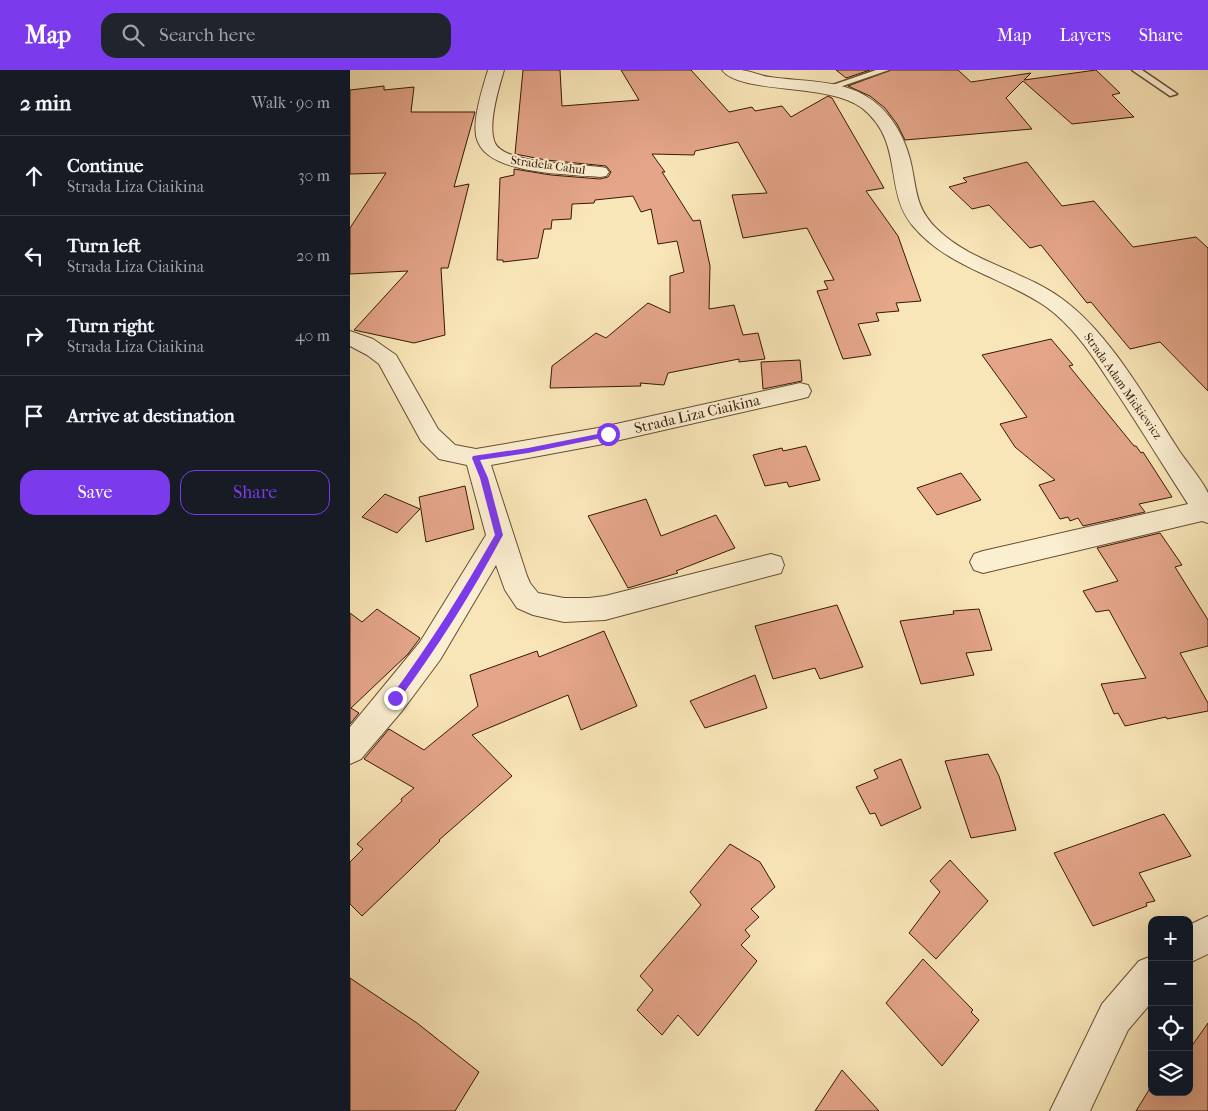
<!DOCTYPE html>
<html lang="en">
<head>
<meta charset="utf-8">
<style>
  :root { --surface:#171b24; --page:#20242c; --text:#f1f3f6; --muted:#9ea1a6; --line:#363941; --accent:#7c3aed }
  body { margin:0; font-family:"IM FELL French Canon",serif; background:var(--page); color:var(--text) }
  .controls { position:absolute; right:15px; bottom:15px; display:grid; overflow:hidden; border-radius:10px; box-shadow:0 5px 20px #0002 }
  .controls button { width:45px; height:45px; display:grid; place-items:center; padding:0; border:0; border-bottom:1px solid var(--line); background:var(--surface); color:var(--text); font:25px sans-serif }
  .stop { position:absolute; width:15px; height:15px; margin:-11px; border:4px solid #7c3aed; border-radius:50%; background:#fff }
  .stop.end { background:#7c3aed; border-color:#fff; box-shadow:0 1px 5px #0008 }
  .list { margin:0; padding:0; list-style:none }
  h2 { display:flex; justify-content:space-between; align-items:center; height:65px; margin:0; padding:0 20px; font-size:21px }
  h2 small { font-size:16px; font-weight:400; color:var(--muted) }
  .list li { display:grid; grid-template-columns:32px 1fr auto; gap:15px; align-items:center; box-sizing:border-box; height:80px; padding:0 20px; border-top:1px solid var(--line) }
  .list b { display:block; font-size:19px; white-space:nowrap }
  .list p { margin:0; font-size:16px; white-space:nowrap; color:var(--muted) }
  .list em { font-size:16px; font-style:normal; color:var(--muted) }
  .actions { display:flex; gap:10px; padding:15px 20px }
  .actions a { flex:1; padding:11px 0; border:1px solid var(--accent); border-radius:15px; text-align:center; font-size:18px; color:var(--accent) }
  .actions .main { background:var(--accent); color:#fff }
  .icon { flex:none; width:28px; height:28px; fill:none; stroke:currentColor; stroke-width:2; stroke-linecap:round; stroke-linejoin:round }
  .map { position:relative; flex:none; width:858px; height:1041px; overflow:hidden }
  header { display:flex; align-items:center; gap:30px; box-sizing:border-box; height:70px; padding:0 25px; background:var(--accent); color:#fff }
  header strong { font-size:24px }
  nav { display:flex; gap:28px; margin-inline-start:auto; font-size:18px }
  .search { width:350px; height:45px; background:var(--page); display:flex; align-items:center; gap:12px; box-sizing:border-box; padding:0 18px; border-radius:15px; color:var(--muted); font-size:19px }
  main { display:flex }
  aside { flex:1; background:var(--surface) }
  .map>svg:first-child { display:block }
  .building { fill:#e4a589; stroke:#381806 }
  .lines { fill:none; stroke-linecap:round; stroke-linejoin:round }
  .lane-casing { stroke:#684c32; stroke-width:3 }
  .street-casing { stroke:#684c32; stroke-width:2 }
  .lane { fill:#fbefd1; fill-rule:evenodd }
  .street { fill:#fbefd1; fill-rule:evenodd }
  .route { fill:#7c3aed }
  .labels { text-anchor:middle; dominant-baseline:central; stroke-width:4; stroke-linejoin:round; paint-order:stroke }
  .far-street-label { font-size:12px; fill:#381806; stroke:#fbefd1 }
  .street-label { font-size:15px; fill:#381806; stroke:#fbefd1 }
</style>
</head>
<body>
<header>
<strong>Map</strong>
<div class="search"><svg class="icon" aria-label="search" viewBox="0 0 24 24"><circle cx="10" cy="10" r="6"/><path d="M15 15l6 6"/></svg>Search here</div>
<nav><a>Map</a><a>Layers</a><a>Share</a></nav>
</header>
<main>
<aside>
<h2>2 min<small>Walk · 90 m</small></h2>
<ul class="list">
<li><svg class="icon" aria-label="ahead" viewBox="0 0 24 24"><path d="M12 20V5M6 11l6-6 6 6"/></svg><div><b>Continue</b><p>Strada Liza Ciaikina</p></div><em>30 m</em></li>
<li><svg class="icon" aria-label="left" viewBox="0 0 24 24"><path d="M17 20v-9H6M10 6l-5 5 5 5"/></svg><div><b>Turn left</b><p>Strada Liza Ciaikina</p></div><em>20 m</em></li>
<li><svg class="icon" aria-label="right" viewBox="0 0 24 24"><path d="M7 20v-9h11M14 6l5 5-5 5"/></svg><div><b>Turn right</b><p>Strada Liza Ciaikina</p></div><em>40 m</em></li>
<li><svg class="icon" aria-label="arrive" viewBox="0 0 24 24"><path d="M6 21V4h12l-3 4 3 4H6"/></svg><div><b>Arrive at destination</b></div></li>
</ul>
<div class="actions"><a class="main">Save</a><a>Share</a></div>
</aside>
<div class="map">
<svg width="858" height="1041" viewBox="0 0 858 1041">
  <rect width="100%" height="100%" fill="#f9e6b8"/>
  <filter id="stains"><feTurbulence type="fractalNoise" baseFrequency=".004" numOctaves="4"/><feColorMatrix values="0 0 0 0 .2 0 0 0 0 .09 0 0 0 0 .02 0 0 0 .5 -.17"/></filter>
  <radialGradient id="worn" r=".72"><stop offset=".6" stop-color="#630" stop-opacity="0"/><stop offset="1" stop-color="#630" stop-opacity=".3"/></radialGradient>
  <path class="building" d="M 173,0 L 210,0 L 212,36 L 289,30 L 271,0 L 341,0 L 379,42 L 402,37 L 405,41 L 432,36 L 441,47 L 478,26 L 482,28 L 534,118 L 516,121 L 548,166 L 571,231 L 546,233 L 549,241 L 526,243 L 529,251 L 508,254 L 521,285 L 493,289 L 467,221 L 478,219 L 474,211 L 484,210 L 457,158 L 393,168 L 382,125 L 417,123 L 388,72 L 345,81 L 344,85 L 302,84 L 315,102 L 312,102 L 343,151 L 350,150 L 360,196 L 359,239 L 384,235 L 393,265 L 408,263 L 415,289 L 389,292 L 389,289 L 318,303 L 314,315 L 290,313 L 291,316 L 200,318 L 202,296 L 246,263 L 256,268 L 298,233 L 320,243 L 320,206 L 334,202 L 327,171 L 308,174 L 301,139 L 291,142 L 283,126 L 245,130 L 244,133 L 222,134 L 221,149 L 202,150 L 201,159 L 194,159 L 188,188 L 153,192 L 153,190 L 147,190 L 150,108 L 164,105 L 164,99 L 201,105 L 250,109 L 258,107 L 261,102 L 256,96 L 196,90 L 165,84 Z
    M 486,0 L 520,0 L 496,8 Z
    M 541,0 L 608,0 L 621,12 L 681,3 L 674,10 L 746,0 L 770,23 L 762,25 L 784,47 L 722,54 L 673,11 L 656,28 L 682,59 L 555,70 L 547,54 L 535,38 L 520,26 L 498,16 Z
    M 34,16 L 34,20 L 64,17 L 61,42 L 125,42 L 104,117 L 119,114 L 98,198 L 91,198 L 95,265 L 64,273 L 4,260 L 58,201 L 0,204 L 0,158 L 36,103 L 0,104 L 0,20 Z
    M 677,92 L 712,136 L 744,131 L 783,177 L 846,167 L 858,178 L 858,321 L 810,272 L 780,279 L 741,232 L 737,233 L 691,175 L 680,178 L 639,135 L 622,139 L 599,117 L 617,112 L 613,108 Z
    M 701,269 L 723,295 L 719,296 L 784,376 L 786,376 L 791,383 L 793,382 L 822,427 L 789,434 L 795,442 L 733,456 L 728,448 L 720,451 L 718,447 L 710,449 L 689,415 L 705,410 L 665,377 L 650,354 L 677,347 L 632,285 Z
    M 450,290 L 452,311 L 413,319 L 411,292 Z
    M 456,376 L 470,410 L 439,417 L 437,412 L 415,416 L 403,385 L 432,378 L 433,381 Z
    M 611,403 L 631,430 L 587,445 L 567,418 Z
    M 115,416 L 124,459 L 76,472 L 69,427 Z
    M 35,424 L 70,439 L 47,463 L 12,447 Z
    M 296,429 L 311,466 L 366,445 L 385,478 L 326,501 L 328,503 L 278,518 L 238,446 Z
    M 810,463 L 832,495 L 825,497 L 858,550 L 858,576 L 830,583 L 858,633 L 858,641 L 817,649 L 816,647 L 775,656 L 768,643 L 764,644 L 751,614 L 796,608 L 759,540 L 746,542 L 733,521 L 768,511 L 747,478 Z
    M 487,535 L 513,597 L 470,609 L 465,598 L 423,609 L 405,556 Z
    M 27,539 L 70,568 L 58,584 L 1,638 L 9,643 L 0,654 L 0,543 L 12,552 Z
    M 629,539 L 642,580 L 616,583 L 624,605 L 571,614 L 550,551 L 604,544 L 603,541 Z
    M 254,561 L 287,636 L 231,660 L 218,625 L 122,665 L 162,706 L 89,770 L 90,771 L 12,846 L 0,834 L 0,792 L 13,779 L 7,774 L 52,731 L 51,729 L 64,718 L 14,689 L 39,659 L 74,680 L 128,636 L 120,605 L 187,581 L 189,587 Z
    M 405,605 L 417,638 L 355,658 L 340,631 Z
    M 638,684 L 649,706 L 666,760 L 621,768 L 595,691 Z
    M 551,689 L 571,738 L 531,756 L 525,743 L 520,744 L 506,717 L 528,708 L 524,700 Z
    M 814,744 L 841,786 L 789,803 L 805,831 L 796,833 L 797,836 L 743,856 L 704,783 Z
    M 380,774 L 410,792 L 425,817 L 401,839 L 409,847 L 395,860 L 400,866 L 391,875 L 407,891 L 348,966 L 328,945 L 312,965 L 287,940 L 303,920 L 290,906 L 351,835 L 340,822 Z
    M 600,790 L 638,831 L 586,889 L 559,863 L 590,822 L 580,811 Z
    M 573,889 L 623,940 L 621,942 L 629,950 L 592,996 L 536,933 Z
    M 0,908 L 67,953 L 129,1002 L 105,1041 L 0,1041 Z
    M 858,953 L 858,1041 L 786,1041 L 802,1015 L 802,1022 L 839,1022 L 839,975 L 841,977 Z
    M 492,1000 L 529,1041 L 465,1041 Z"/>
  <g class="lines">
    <g class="lane-casing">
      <path id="lane" d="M 526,0 L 539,0 L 481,20 L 474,18 Z
        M 782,0 L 792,0 L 827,24 L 820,26 Z"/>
    </g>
    <g class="street-casing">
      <path id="street" d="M 138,0 L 154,0 C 149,17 137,56 145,73 C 155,95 234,93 256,98 L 259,102 L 256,106 L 250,107 C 220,104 141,105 128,72 C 120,55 133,17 138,0 Z
        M 372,0 C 378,0 385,0 391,0 C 401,1 410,6 420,7 C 453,12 491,9 519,28 C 540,41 554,66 560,89 C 567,117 564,136 586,158 C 620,192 672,200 711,228 C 760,263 797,331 830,382 C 837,392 854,413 858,423 C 858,431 858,444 858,453 L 852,451 L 633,503 L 624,500 L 620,492 L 624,484 L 633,481 L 838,434 C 814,397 791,359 767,323 C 746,291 726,258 695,236 C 652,207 597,197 563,156 C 533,121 555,72 512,38 C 479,12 390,25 372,0 Z
        M 0,261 L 23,269 L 46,285 L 88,359 L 105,375 L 126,379 L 248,358 L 450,313 L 458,315 L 461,321 L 458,327 L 450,329 L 248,375 L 141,395 L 177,506 L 180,513 L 188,523 L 214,528 L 239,528 L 255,526 L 421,484 L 431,487 L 434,495 L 431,503 L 255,550 L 214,552 L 183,545 L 167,538 L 155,520 L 146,495 L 90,590 L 52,641 L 11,689 L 0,694 L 0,657 L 70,572 L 136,465 L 117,395 L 89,389 L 71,371 L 29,294 L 17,285 L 0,276 Z
        M 858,846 L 858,884 L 839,893 L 839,855 Z
        M 802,886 L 802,932 L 778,960 L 740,1041 L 700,1041 L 752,934 L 789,891 Z"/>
    </g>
    <use href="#lane" class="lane"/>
    <use href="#street" class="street"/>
  </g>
  <path class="route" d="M 258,362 L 262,364 L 261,366 L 178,383 L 130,390 L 138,408 L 153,465 C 122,523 87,578 48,631 L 42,631 L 42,625 C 80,574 113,521 145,465 L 130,408 L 122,388 L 123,386 L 178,378 Z"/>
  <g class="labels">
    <g class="far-street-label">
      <text transform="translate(198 95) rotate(8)">Stradela Cahul</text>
      <text transform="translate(773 316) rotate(55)">Strada Adam Mickiewicz</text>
    </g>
    <g class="street-label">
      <text transform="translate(347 344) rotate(-13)">Strada Liza Ciaikina</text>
    </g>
  </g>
  <rect width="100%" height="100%" filter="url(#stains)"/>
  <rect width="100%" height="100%" fill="url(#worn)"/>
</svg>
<div class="controls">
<button>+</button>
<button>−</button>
<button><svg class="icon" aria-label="locate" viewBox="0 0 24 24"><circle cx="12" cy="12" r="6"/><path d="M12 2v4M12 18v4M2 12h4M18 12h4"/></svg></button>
<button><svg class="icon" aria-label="layers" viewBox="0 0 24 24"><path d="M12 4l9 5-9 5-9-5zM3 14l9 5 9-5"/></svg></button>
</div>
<div class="stop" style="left:258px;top:364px"></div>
<div class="stop end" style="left:45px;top:628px"></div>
</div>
</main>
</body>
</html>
